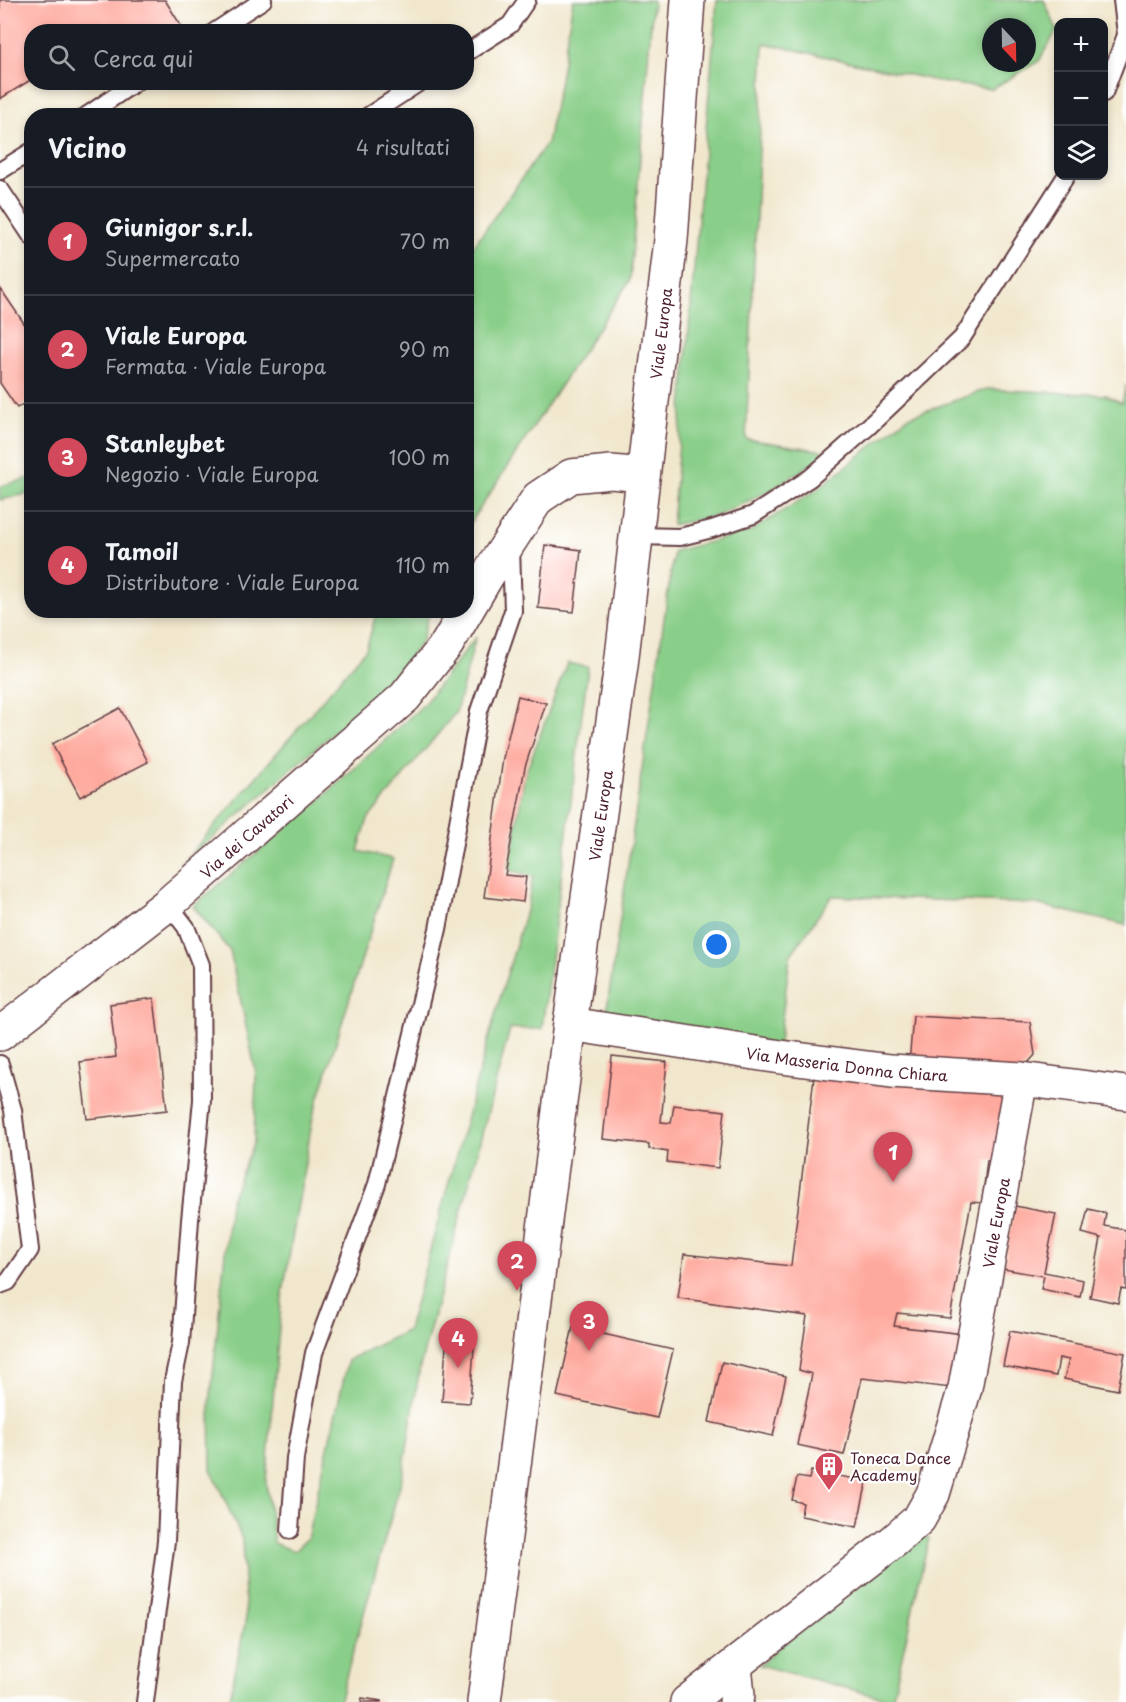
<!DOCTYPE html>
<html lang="it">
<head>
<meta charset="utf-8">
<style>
  :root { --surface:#171b24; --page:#242831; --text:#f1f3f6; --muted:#9ea1a6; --line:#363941; --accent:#d1495b }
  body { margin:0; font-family:"Playpen Sans",sans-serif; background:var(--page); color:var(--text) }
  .controls { position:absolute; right:18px; top:18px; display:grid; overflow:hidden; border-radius:12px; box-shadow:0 3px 9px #0003 }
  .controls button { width:54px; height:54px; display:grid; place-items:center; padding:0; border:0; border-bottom:2px solid var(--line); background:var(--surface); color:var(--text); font:30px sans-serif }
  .compass { position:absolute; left:982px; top:18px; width:54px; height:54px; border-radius:50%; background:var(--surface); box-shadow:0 3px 9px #0003; rotate:158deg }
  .you { position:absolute; left:717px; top:945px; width:21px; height:21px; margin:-15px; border:4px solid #fff; border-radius:50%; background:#1a73e8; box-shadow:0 0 0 9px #1a73e833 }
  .badge { display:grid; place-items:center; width:39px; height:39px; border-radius:50%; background:var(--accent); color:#fff; font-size:20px; font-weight:700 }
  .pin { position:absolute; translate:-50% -50px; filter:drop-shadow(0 2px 3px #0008) }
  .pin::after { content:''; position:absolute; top:32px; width:21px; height:18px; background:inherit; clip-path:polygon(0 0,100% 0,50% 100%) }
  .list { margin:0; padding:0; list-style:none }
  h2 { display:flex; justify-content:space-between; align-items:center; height:78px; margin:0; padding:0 24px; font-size:26px }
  h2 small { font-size:20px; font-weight:400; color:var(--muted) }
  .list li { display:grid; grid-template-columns:39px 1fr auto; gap:18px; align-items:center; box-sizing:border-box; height:108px; padding:0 24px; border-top:2px solid var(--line) }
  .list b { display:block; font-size:22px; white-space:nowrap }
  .list p { margin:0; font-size:20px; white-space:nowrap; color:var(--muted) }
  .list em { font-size:20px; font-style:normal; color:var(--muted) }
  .icon { flex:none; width:33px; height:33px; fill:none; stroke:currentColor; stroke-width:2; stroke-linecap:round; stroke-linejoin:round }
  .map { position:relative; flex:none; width:1126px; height:1702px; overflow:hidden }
  .search { position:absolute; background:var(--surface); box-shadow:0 3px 9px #0003; left:24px; top:24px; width:450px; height:66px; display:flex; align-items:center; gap:15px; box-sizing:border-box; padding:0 21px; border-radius:24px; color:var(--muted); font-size:22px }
  .panel { position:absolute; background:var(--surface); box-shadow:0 3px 9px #0003; left:24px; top:108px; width:450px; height:510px; border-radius:24px }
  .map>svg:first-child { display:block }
  .green { fill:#8acf89; stroke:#6a775a; stroke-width:1.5; fill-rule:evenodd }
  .building { fill:#fea99d }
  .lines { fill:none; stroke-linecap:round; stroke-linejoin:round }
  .lane-casing { stroke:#633d43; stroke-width:20 }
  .street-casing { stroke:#633d43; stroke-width:36 }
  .secondary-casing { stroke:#633d43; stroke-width:36 }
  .lane { stroke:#fff; stroke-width:16 }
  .street { stroke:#fff; stroke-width:33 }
  .secondary { stroke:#fff; stroke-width:33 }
  .labels { text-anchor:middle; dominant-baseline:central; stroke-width:4.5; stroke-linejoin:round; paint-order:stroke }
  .street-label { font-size:15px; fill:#4a1f2b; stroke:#fff }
  .poi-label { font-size:15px; fill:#4a1f2b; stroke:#fff; text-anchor:start }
</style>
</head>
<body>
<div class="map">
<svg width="1126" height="1702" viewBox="0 0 1126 1702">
  <rect width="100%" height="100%" fill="#fff"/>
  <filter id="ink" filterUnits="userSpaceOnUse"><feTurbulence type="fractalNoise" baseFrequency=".0167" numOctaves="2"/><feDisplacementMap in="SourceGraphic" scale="12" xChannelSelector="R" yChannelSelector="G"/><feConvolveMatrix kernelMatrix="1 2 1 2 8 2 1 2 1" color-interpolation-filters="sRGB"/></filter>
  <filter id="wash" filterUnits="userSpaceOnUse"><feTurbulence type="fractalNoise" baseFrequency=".008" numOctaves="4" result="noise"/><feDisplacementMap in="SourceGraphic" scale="24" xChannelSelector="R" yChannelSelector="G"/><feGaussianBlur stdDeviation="1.35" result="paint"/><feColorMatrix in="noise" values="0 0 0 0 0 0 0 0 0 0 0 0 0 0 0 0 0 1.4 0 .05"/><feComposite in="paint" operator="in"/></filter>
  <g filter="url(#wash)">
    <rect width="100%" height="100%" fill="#f1e7cd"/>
    <path class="green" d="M 573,0 L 653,0 L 630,280 L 467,528 L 467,255 L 547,143 L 560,80 Z
      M 717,0 L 1044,0 L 1057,30 L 1039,61 L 992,89 L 946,83 L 764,43 L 746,439 L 830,452 L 771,490 L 719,515 L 672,525 ZM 991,27 L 1027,27 L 1027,63 L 991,63 Z
      M 1126,385 L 1126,925 L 1036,904 L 832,896 L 790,956 L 778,1049 L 605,1021 L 674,551 L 749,532 L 815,491 L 908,417 L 987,389 L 1106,395 L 1122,403 Z
      M 31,478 L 31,493 L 0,500 L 0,486 Z
      M 377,611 L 430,611 L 421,643 L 379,693 L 180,866 L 366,649 Z
      M 476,637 L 456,712 L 368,819 L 358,851 L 393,859 L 313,1116 L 281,1304 L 266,1482 L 274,1543 L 294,1551 L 307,1539 L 348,1360 L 408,1330 L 495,1015 L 528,904 L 533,876 L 509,870 L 525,775 L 567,663 L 588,667 L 542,1029 L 510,1029 L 420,1367 L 402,1478 L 339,1702 L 229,1702 L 246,1618 L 242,1539 L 211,1469 L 210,1404 L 230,1202 L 254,1142 L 256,1073 L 230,951 L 193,906 L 321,799 L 423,705 Z
      M 912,1532 L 929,1538 L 892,1700 L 759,1665 Z"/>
    <g id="blocks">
      <path class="building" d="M 0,0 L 165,0 L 185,32 L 32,32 L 32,79 L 0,99 Z
        M 0,288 L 32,335 L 32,398 L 17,408 L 0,383 Z
        M 545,545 L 581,550 L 574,612 L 538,608 Z
        M 518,696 L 546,703 L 525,767 L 505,875 L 526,877 L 523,902 L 484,897 L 503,758 Z
        M 120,708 L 148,762 L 80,797 L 52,744 Z
        M 154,998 L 167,1110 L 87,1119 L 80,1062 L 116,1057 L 110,1004 Z
        M 913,1016 L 1030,1022 L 1035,1055 L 1019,1073 L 909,1064 Z
        M 612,1056 L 667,1062 L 661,1122 L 671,1123 L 674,1105 L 725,1111 L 718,1168 L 667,1162 L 668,1152 L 649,1149 L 649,1144 L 603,1139 Z
        M 815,1069 L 1009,1088 L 1000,1161 L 987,1160 L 982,1203 L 971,1202 L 950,1318 L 897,1313 L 894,1326 L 964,1334 L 952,1388 L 862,1378 L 844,1455 L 797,1445 L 812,1374 L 799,1370 L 807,1316 L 678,1298 L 684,1254 L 791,1266 Z
        M 1015,1206 L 1056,1214 L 1044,1272 L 1083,1280 L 1080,1297 L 1041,1289 L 1044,1276 L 1003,1269 Z
        M 1088,1209 L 1106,1213 L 1104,1226 L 1126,1230 L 1126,1290 L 1121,1289 L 1118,1303 L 1090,1297 L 1101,1238 L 1082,1233 Z
        M 573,1327 L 673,1350 L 657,1418 L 557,1396 Z
        M 1010,1331 L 1125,1353 L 1118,1390 L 1064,1379 L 1069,1360 L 1059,1358 L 1056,1376 L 1003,1366 Z
        M 447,1332 L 475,1334 L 470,1403 L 442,1401 Z
        M 722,1362 L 786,1376 L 773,1436 L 709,1422 Z
        M 811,1471 L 867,1481 L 857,1527 L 801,1516 L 803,1503 L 792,1500 L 797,1477 L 809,1479 Z
        M 362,1698 L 381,1701 L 381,1702 L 361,1702 Z"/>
    </g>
  </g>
  <g filter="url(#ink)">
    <use href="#blocks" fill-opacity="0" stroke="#633d43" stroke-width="1.5"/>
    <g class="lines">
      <g class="lane-casing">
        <path id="lane" d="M 1122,0 L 1126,34
          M 214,32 L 263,0
          M 466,53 L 510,25 L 527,0
          M 1104,93 L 1126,35
          M 86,116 L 136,82
          M 368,116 L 420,82
          M 0,171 L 32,151
          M 0,189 L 32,237
          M 636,536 L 680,537 L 712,529 L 753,515 L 810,478 L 868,427 L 962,338 L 1066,176
          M 0,1064 L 13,1110 L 30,1250 L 8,1282 L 0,1285
          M 290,1530 L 295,1458 L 314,1353 L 377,1184 L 438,929 L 479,711 L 513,611 L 511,547
          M 145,1702 L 166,1541 L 173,1381 L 181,1343 L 190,1220 L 202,1100 L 201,965 L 186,927 L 168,904"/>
      </g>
      <g class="street-casing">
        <g id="street">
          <path id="s1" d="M 570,1024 L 781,1057 L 891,1071 L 1021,1079 L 1126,1093"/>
          <path id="s2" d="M 0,1034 L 168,904 L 405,697 L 447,644 L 487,576 L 538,498 L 571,476 L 611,472 L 643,475"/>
          <path d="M 735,1665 L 738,1695 L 736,1702"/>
          <path id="s3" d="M 687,1702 L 894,1541 L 919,1519 L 933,1494 L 965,1388 L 1021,1079"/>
        </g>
      </g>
      <g class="secondary-casing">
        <g id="secondary">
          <path id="s4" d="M 484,1702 L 570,1024 L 621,665 L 671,240 L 688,0"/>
        </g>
      </g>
      <use href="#lane" class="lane"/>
      <use href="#street" class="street"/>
      <use href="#secondary" class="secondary"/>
    </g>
  </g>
  <defs>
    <g id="building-pin" transform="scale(1.5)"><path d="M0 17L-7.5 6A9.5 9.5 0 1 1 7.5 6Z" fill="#d1495b" stroke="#fff"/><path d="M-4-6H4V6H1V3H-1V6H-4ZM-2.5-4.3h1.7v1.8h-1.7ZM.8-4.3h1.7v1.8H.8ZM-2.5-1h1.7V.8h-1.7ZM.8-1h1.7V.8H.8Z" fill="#fff"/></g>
  </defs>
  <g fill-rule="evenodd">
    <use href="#building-pin" x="829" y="1466"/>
  </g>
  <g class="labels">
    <g class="street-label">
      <text stroke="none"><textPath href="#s4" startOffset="1380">Viale Europa</textPath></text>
      <text stroke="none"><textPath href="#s4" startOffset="894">Viale Europa</textPath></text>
      <text stroke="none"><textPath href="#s2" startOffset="316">Via dei Cavatori</textPath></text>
      <text stroke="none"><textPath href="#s1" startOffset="280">Via Masseria Donna Chiara</textPath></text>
      <text stroke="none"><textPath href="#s3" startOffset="603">Viale Europa</textPath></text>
    </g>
    <g class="poi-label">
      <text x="850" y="1457">Toneca Dance<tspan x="850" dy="17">Academy</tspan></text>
    </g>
  </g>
</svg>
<div class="controls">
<button>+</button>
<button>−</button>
<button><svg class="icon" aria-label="layers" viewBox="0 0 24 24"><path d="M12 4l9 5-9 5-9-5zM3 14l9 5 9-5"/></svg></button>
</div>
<svg class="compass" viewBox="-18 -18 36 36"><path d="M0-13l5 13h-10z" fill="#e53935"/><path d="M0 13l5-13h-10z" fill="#9ea1a6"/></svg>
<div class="you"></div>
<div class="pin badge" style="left:893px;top:1182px">1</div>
<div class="pin badge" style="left:517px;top:1291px">2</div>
<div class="pin badge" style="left:589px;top:1351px">3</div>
<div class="pin badge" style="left:458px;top:1368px">4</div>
<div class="search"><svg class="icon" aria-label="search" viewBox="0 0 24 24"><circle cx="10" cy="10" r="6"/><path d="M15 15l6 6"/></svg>Cerca qui</div>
<section class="panel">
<h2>Vicino<small>4 risultati</small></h2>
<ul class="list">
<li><span class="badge">1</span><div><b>Giunigor s.r.l.</b><p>Supermercato</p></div><em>70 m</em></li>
<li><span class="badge">2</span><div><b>Viale Europa</b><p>Fermata · Viale Europa</p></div><em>90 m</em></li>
<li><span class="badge">3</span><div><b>Stanleybet</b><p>Negozio · Viale Europa</p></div><em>100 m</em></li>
<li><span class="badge">4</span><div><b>Tamoil</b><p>Distributore · Viale Europa</p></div><em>110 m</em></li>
</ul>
</section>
</div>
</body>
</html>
